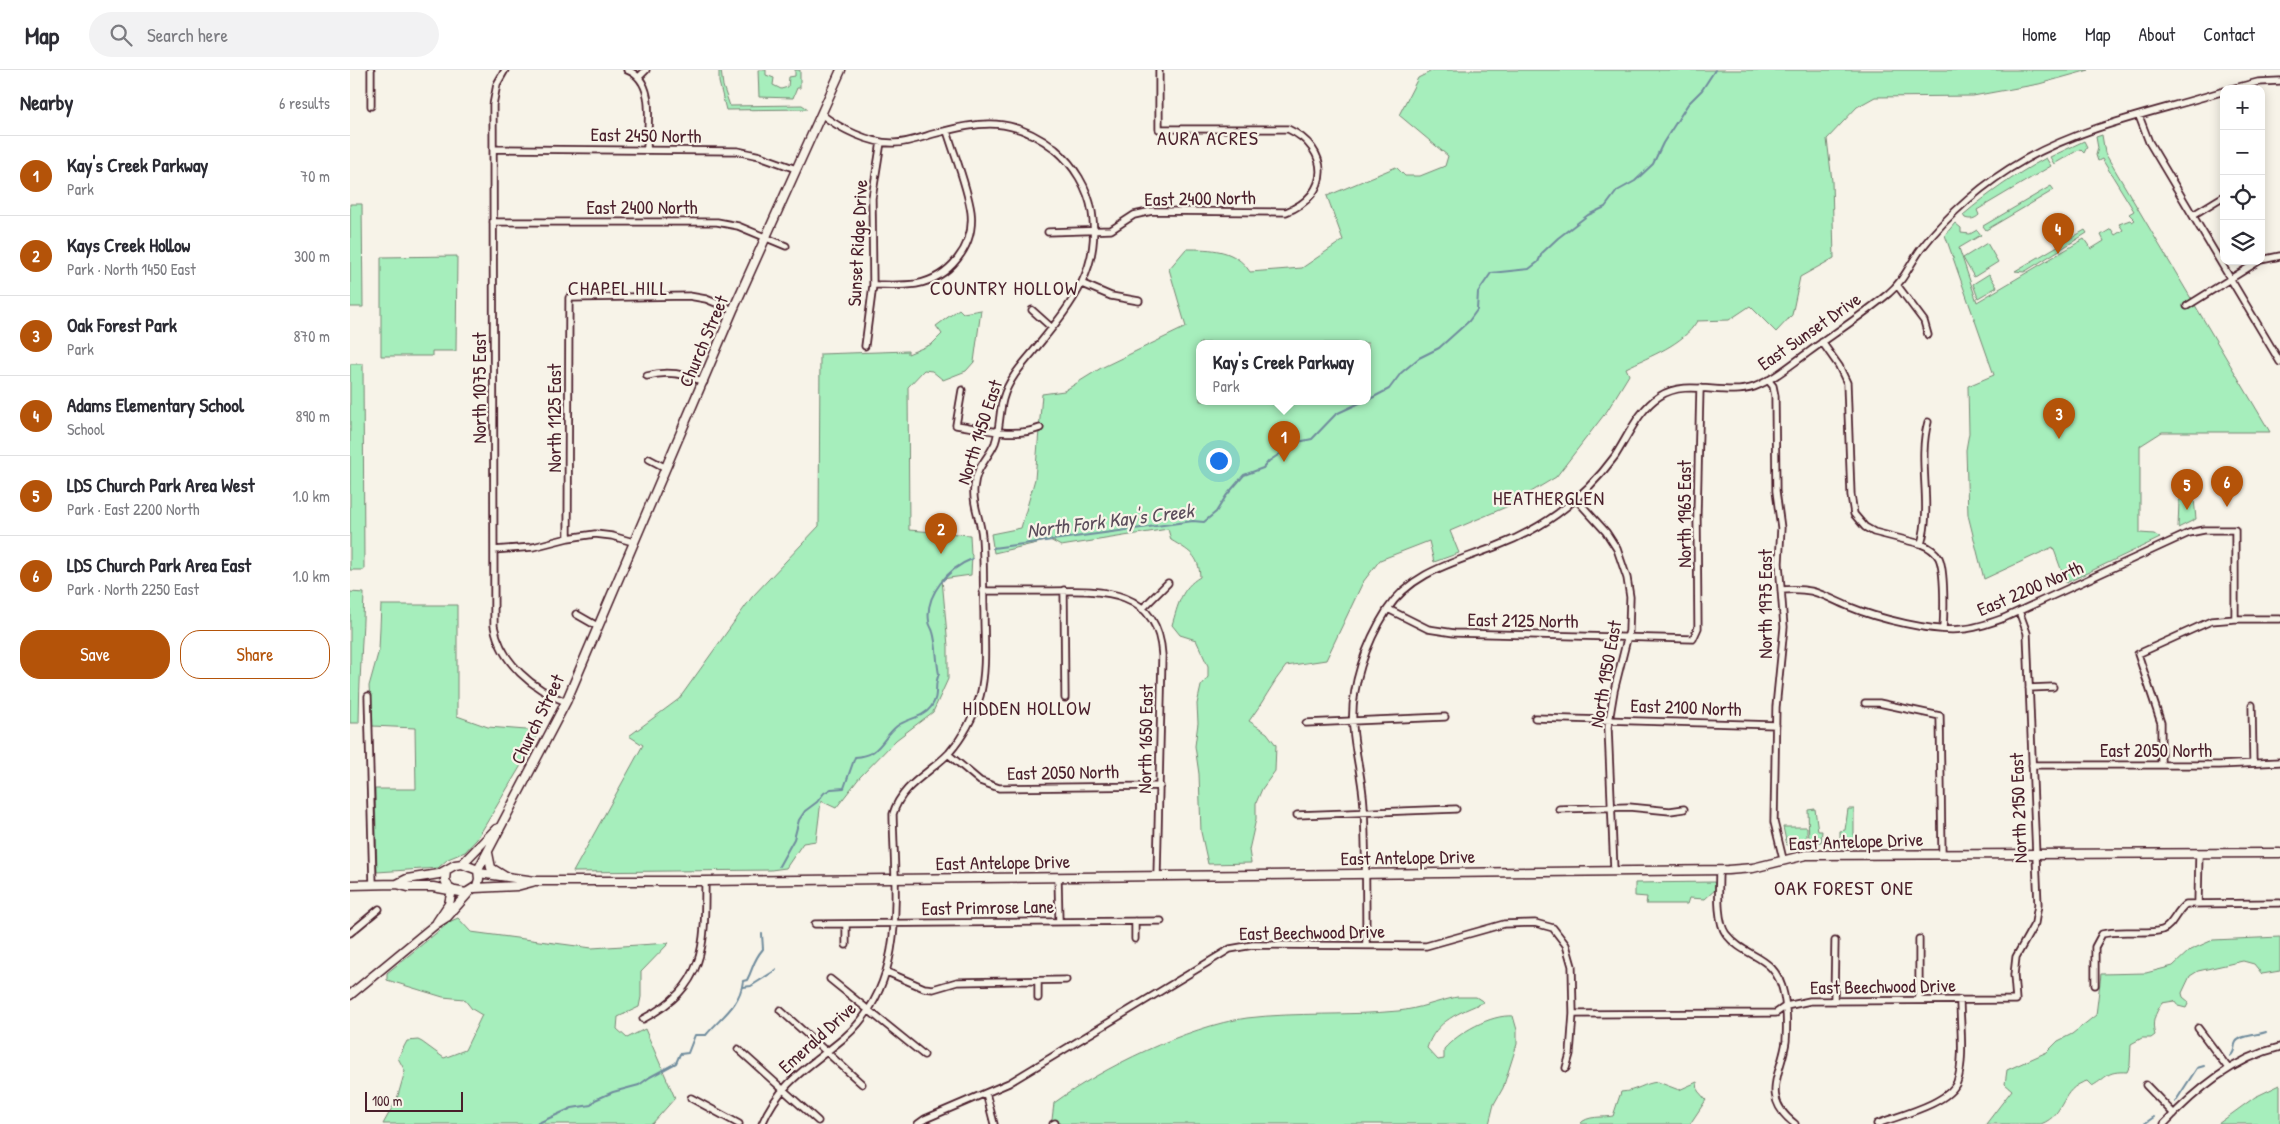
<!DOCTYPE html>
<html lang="en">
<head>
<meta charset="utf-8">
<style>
  :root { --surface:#fff; --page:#f2f2f3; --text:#2b2b33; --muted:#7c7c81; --line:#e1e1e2; --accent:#b45309 }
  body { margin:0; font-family:"Patrick Hand",sans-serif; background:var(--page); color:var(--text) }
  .controls { position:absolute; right:15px; top:15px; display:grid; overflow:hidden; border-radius:10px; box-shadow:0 2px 12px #0003 }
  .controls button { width:45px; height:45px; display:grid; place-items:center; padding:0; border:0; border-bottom:1px solid var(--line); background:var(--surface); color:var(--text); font:25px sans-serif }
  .scale { position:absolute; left:15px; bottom:12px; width:98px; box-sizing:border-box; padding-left:5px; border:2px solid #4a1f2b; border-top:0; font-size:14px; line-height:18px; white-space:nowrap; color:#4a1f2b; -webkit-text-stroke:4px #f7f3e8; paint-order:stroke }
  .you { position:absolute; left:868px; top:390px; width:18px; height:18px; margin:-12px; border:4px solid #fff; border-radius:50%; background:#1a73e8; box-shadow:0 0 0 8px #1a73e833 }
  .badge { display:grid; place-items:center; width:32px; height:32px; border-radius:50%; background:var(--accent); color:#fff; font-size:16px; font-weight:700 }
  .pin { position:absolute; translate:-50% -41px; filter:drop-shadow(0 1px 2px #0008) }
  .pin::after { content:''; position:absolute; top:26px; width:18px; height:15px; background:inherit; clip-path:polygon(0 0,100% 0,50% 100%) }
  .popup { position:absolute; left:846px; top:270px; width:175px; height:65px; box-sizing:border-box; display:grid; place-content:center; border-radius:10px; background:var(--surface); filter:drop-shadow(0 1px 4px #0005); font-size:16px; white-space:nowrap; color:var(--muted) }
  .popup b { font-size:19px; color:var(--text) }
  .popup::after { content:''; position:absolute; left:50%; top:100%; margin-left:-10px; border:10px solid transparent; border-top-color:var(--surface) }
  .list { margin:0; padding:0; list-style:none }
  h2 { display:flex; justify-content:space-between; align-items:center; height:65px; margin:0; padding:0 20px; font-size:21px }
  h2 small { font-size:16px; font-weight:400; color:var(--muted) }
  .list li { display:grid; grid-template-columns:32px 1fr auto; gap:15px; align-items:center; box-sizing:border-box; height:80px; padding:0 20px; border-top:1px solid var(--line) }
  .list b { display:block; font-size:19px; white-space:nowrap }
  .list p { margin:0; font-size:16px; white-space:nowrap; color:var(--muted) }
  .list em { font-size:16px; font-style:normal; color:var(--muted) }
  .actions { display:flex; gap:10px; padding:15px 20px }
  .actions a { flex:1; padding:11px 0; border:1px solid var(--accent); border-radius:20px; text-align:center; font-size:18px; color:var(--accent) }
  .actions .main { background:var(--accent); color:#fff }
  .icon { flex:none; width:28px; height:28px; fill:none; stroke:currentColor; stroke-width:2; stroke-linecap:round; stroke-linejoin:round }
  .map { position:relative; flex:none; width:1930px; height:1054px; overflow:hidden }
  header { display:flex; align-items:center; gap:30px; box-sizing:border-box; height:70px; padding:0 25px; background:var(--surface); border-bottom:1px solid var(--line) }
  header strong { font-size:24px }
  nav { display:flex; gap:28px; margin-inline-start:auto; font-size:18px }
  .search { width:350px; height:45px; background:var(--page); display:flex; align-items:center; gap:12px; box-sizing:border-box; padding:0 18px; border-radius:28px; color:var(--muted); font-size:19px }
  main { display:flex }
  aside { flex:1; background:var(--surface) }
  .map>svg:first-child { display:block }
  .green { fill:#a6eebc; stroke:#788674; fill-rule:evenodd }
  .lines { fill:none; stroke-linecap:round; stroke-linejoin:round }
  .stream { stroke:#708c9d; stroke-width:2 }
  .street-casing { stroke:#4a1f2b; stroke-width:9 }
  .secondary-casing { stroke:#4a1f2b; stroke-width:11 }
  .street { stroke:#f7f3e8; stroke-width:5.5 }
  .secondary { stroke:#f7f3e8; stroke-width:8 }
  .labels { text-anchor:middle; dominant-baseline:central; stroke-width:4.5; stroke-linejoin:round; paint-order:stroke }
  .street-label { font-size:19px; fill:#4a1f2b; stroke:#f7f3e8 }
  .neighbourhood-label { font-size:20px; letter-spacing:1px; fill:#4a1f2b; stroke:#f7f3e8 }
  .water-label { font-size:20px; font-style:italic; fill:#5a4c5a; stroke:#f7f3e8 }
</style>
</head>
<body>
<header>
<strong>Map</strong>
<div class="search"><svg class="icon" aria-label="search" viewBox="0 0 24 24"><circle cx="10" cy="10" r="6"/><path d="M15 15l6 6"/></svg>Search here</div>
<nav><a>Home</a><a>Map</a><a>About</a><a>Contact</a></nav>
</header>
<main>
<aside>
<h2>Nearby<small>6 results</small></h2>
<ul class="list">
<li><span class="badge">1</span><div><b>Kay's Creek Parkway</b><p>Park</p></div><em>70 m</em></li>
<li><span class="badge">2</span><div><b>Kays Creek Hollow</b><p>Park · North 1450 East</p></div><em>300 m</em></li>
<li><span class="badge">3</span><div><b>Oak Forest Park</b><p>Park</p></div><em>870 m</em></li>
<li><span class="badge">4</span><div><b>Adams Elementary School</b><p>School</p></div><em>890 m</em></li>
<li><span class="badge">5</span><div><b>LDS Church Park Area West</b><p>Park · East 2200 North</p></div><em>1.0 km</em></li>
<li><span class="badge">6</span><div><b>LDS Church Park Area East</b><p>Park · North 2250 East</p></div><em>1.0 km</em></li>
</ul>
<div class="actions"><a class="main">Save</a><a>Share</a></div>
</aside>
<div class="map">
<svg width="1930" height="1054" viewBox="0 0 1930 1054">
  <rect width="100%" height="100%" fill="#f7f3e8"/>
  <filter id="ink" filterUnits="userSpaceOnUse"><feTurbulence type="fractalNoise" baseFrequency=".02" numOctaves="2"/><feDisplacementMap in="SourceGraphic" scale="10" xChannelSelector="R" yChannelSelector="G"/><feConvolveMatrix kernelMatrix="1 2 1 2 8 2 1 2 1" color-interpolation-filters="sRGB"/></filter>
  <g filter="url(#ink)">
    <path class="green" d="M 369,0 L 371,0 L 373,16 L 380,36 L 452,35 L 458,39 L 376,40 L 369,12 Z
      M 408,0 L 416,0 L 416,5 L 424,8 L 423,15 L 431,19 L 438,17 L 439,7 L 445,6 L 445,0 L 450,0 L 450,18 L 447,18 L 443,28 L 409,27 Z
      M 1084,0 L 1739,0 L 1689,14 L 1623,26 L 1525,27 L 1507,37 L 1477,69 L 1482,111 L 1484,188 L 1450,207 L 1442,245 L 1426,262 L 1400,236 L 1379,250 L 1347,251 C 1333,275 1300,286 1276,298 L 1279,305 L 1257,341 L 1206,407 L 1156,437 L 1100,461 L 1109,483 L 1084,492 L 1079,471 L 1030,490 L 1013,512 L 976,590 L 936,596 C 922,613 913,633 899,651 L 917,663 L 926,675 L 925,701 L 912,719 L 906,733 L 906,749 L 899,780 L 901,793 L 858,794 L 851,762 L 849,704 L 845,676 L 848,653 L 847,634 L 851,616 L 858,607 L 858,596 L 846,570 L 830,565 L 822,555 C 828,535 831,518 850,507 C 849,485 839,481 821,470 L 818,459 L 711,476 L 700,470 L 644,483 L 641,464 L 671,458 L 685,409 L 692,324 L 714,321 L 751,298 L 836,257 L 819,199 L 836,179 C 862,179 885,179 900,202 L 952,198 L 993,170 L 977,126 L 1046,97 L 1055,106 L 1070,106 L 1095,96 L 1098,86 L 1049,45 L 1068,8 ZM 850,273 L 1018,273 L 1018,331 L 850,331 Z
      M 1752,65 L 1755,83 L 1920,362 L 1812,362 L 1790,376 L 1790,463 L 1804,464 L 1810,468 L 1716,513 L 1703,477 L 1634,509 L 1618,445 L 1616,380 L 1619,363 L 1618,316 L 1644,305 L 1595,165 L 1605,153 L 1611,158 L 1611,163 L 1620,164 L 1627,160 L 1631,165 L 1609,178 L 1627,232 L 1734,169 L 1741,179 L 1754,171 L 1751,165 L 1761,159 L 1765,165 L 1773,160 L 1769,154 L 1780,150 L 1782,152 L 1785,150 L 1779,144 L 1784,141 L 1752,89 L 1748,91 L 1746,85 L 1748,78 L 1746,67 Z
      M 1734,71 L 1737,77 L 1734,83 L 1730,79 L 1704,94 L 1700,87 Z
      M 1696,88 L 1701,96 L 1627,140 L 1629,145 C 1625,149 1620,150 1615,148 L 1613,145 C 1639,123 1666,104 1696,88 Z
      M 1701,116 L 1704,120 L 1636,160 L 1633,156 Z
      M 0,134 L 12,134 L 13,237 L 0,237 Z
      M 1735,160 L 1737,163 L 1674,202 L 1665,201 Z
      M 1637,173 L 1648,192 L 1624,207 L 1613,188 Z
      M 107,186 L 106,281 L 82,281 L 82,286 L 31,286 L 31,187 Z
      M 1639,204 L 1647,217 L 1628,228 L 1623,214 Z
      M 609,239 L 613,243 L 631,240 L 624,292 L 616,301 L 593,310 L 582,301 L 574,300 L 558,317 L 559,460 L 620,465 L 621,484 L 622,485 L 621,505 L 592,509 L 598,576 L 598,609 L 583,642 L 546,670 L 510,707 L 486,738 L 471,731 L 466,771 L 453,773 L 436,798 L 421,800 L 223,802 L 293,675 L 279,666 L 329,629 L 402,527 L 469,456 L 470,284 L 558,281 L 558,284 L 582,274 L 592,264 L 586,256 Z
      M 0,294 L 13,294 L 14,500 L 0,500 Z
      M 1844,429 L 1846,449 L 1828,458 L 1829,430 Z
      M 0,522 L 14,523 C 13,566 9,609 9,653 L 0,653 Z
      M 31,535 L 107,535 L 107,646 L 138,657 L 189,661 L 182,677 L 127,769 L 115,782 L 98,789 L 88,798 L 27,802 L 25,719 L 66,719 L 65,658 L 22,656 L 19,616 L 29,580 Z
      M 1465,739 L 1468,761 L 1472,761 L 1471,772 L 1459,772 L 1458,740 Z
      M 1498,739 L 1504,739 L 1504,770 L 1502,772 L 1490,771 L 1490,761 L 1495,760 Z
      M 1433,757 L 1457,757 L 1457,773 L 1437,775 Z
      M 1364,812 L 1367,818 L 1355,829 L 1339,828 L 1337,834 L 1296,834 L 1297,827 L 1285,826 L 1285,813 Z
      M 108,848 L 121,862 L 242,878 L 319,873 L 291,902 L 291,927 L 289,937 L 268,947 L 267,959 L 277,968 L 295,959 L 325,1028 L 302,1054 L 33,1054 L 47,1029 L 55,1001 L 48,988 L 57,971 L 68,970 L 72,972 L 94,988 L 115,980 L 132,945 L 122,939 L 114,929 L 93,927 L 37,910 L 37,903 L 101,851 Z
      M 1930,867 L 1930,901 L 1912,904 L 1904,894 L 1893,891 L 1848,901 L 1840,906 L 1832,923 L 1833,927 L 1839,932 L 1836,938 L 1828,936 L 1824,931 L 1812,933 C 1805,944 1801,952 1805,965 L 1801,968 L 1792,968 L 1781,974 L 1780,995 L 1777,1002 C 1756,1001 1758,1007 1742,1016 L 1737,1011 C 1709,1019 1717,1044 1691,1054 C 1683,1054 1647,1054 1636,1054 L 1662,1020 L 1655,1014 L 1657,1000 L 1697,982 L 1708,971 L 1722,964 L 1746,945 L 1751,904 L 1796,903 L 1823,896 L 1840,880 L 1863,870 Z
      M 1107,927 L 1126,927 L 1134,932 C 1109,943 1086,950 1077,978 L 1088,990 L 1094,989 L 1094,979 C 1108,963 1141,944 1163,946 L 1167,960 L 1167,974 L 1153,1018 L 1144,1034 L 1139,1054 L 704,1054 L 702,1050 L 704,1033 C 752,998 838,956 897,948 C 947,942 998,946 1048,941 C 1068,939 1088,931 1107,927 Z
      M 1308,1012 L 1329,1020 L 1347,1012 L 1348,1021 L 1356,1030 L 1340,1054 L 1230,1054 C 1237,1045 1253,1048 1263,1046 L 1271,1022 C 1287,1021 1294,1013 1308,1012 Z
      M 1930,1015 L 1930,1054 L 1868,1054 L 1905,1027 Z"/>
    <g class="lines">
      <path class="stream" d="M 1018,330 L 1039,319 L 1051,303 L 1069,288 L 1089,278 L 1119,251 L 1127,240 L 1128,222 L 1141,203 L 1179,199 L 1188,192 L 1192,183 L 1208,168 L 1238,145 L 1255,137 L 1267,121 L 1285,111 L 1303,94 L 1313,73 L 1338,34 L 1352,20 L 1365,0
        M 643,478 L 843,451 L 854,452 L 866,442 L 876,426 L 894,405 L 913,398 L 919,391 L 948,372 L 962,369 L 986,344 L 1014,331
        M 429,796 L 444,769 L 449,750 L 455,741 L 467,732 L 474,723 L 481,719 L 494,718 L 505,687 C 530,686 531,669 547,656 C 558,648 573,648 581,637 C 590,625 583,616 589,604 C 586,591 587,575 583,562 C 582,558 579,555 579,551 C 575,524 599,498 622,489
        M 393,917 L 401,916 L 426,900
        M 1880,986 C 1886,982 1883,977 1886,972 C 1890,965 1909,965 1916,962
        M 1825,1032 L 1847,998 L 1854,996
        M 186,1054 L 222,1038 L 241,1035 L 245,1030 L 263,1022 L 289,1015 L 300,1007 L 326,993 L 330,984 L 338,983 L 345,965 L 356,965 C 371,947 390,936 393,911 L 397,910 C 404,897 402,892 413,879 L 412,864
        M 1794,1054 L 1804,1047"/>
      <g class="street-casing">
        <path id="street" d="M 155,0 L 147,14 L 143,35 L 144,556 C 151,593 183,619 216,632
          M 277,0 C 307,11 297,55 297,80
          M 289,7 L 296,0
          M 1881,19 L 1908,12 L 1930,11
          M 21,36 L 21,0
          M 1789,46 L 1799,72 L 1930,292
          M 143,79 L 387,81 L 410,86 L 446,99
          M 1843,145 L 1874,126
          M 143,152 L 367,152 L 388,156 L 436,176
          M 698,162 L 761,160 L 784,145 L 802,141 L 936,142 C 981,125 981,79 938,59 L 809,59 L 809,0
          M 1911,190 L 1930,186
          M 733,214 L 761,226 L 789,231
          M 523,215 C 537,215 552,216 566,214 C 599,208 625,177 621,142 C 617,115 605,87 597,61
          M 1547,215 L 1574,251 L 1578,265
          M 1837,236 L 1909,191
          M 682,240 L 702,258
          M 1472,272 L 1489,296 L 1497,313 L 1501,425 L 1504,444 L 1515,457 L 1524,462 L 1571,474 C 1579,477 1585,481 1589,488 C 1595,501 1594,544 1593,559
          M 515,276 L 523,215 L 522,128 L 531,72
          M 297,306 C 318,300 334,304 354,312
          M 1418,310 L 1423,316 L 1425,326 L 1426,421 L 1431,458 L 1429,493 L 1434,557 L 1426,637 L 1424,752 L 1433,789
          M 612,320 L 606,355 C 633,359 664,368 690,358
          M 299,389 L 316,398
          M 1226,429 L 1256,462 L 1267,479 L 1277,508 L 1280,527 L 1279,561 L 1264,621 L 1258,657 L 1264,800
          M 218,468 L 219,228 L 339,226 L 356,229 L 383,240
          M 1571,474 C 1583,434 1567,391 1578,352
          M 144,480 L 183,477 L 218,468 L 245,464 L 262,466 L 283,472
          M 714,520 L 715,628
          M 1431,520 C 1465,517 1471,525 1500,537 C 1526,548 1585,563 1613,559 C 1627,558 1640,553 1654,548 L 1839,463 L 1854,460 L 1885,460 L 1885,549
          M 633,521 C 656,521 680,521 703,521 C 753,520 808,519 812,585 L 807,806
          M 792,539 L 818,513
          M 1038,539 L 1078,559 L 1104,563 L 1343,569 L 1348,558 L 1347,445 L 1350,318
          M 226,544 L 247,556
          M 1679,618 L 1703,617
          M 18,626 L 23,815
          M 1515,633 L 1529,633 L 1590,646 L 1592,784
          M 1902,635 L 1903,692
          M 1185,648 L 1426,655
          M 956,653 L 1095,647
          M 598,684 L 630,711 L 649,718 L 810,716
          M 1682,695 L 1869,695 L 1930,692
          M 1811,695 L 1811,653 L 1788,584 L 1861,551 L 1885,549 L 1930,549
          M 1209,739 L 1279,737 L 1320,741 L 1334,739
          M 947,745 L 1106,739
          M 1369,800 C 1369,817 1366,850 1376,864 C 1396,890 1426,883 1434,925 C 1437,940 1437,956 1436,971 C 1432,1003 1409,1027 1445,1054
          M 708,808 L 709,851
          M 1848,833 L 1849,783
          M 465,854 L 811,851
          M 496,854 L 496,875
          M 0,863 L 29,839
          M 785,869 L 785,851
          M 1016,875 C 1016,830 1016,784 1014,738 C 1013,711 1005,684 1003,657 C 1000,617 1016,573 1037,540 C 1062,501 1107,492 1147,476 C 1168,468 1189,457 1207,444 C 1229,428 1249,408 1265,386 C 1278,366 1289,339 1310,326 C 1337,308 1374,327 1404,317 C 1423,310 1439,296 1456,284 C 1483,264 1513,245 1539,223 C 1553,212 1560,194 1571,179 C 1598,144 1635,112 1674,90 C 1736,55 1806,42 1874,21
          M 537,902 L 574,918 L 583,919 L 607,912 L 716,910
          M 480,909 L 574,985
          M 688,911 L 688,928
          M 1745,915 L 1745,877 L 1752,864 C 1772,859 1796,865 1812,860 C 1822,857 1826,841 1836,834 L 1930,833
          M 1569,930 L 1569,869
          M 1484,931 L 1485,871
          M 430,940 L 512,1014
          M 1223,944 L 1426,943 L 1436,936 L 1460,931 L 1666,930 L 1664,905 L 1666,887 L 1685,853 L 1688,835 L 1677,563 L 1669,541
          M 293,949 C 356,916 355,876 355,811
          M 1848,958 L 1878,998
          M 388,979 L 468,1051
          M 1796,1015 L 1824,1044
          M 636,1023 L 644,1054
          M 341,1028 L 389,1054
          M 412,1054 C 431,1010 461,996 495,967 C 559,911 544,820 543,744 C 552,714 579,704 599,683 C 613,667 624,646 630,626 C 637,599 634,569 634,542 C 633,517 634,491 632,467 C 631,450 622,435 624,418 C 626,396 637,391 645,373 C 650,359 649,344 653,329 C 658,311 670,297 682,283 C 717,239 752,202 742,142 C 738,118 724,95 705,79 C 662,46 632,51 583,64 C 570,68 557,73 544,73 C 520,74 489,58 471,44
          M 568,1054 L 575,1049 L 659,1013 L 880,879 L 903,875 L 1076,876 L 1154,854 L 1185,853 L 1203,858 L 1216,875 L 1222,896 L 1223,944 L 1220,984 L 1216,998
          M 703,1054 L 705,1053
          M 1527,1054 C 1547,1046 1599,1034 1607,1012 C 1615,990 1610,954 1610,930
          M 1814,1054 C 1846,1020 1884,988 1930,977"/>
      </g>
      <g class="secondary-casing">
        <path id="secondary" d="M 138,783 L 141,798 L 154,806
          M 112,794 L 146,759
          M 128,800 L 216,632 L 383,240 L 491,0
          M 96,801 L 95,810 L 100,820
          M 129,803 L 185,811 L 355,811 L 1378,800 L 1403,798 L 1456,785 L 1930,783
          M 0,815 L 47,814 L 57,809 L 89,804 L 105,795 L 112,794 L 128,800 L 129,809 L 127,816 L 116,823 L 83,817 L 58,817 L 47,814
          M 125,818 L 167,816 L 182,812
          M 87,852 L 99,834 L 102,820
          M 0,925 L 86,854 L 97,847 L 119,822"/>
      </g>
      <use href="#street" class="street"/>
      <use href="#secondary" class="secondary"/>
    </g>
  </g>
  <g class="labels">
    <g class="street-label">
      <text transform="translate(296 65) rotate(1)">East 2450 North</text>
      <text transform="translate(850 128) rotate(-1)">East 2400 North</text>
      <text x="292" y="137">East 2400 North</text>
      <text transform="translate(507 173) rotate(-87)">Sunset Ridge Drive</text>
      <text transform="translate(1459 261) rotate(-35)">East Sunset Drive</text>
      <text transform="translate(353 271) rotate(-67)">Church Street</text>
      <text transform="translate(129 318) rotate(-90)">North 1075 East</text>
      <text transform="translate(204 348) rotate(-90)">North 1125 East</text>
      <text transform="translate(629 362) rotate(-72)">North 1450 East</text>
      <text transform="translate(1334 444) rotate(-90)">North 1965 East</text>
      <text transform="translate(1680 518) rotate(-23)">East 2200 North</text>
      <text transform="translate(1415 534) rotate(-90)">North 1975 East</text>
      <text transform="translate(1173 550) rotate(1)">East 2125 North</text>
      <text transform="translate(1255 604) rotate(-80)">North 1950 East</text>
      <text transform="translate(1336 637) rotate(2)">East 2100 North</text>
      <text transform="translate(187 649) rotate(-64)">Church Street</text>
      <text transform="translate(795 669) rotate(-89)">North 1650 East</text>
      <text x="1806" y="680">East 2050 North</text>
      <text transform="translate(713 702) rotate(-1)">East 2050 North</text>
      <text transform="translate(1668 738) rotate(-92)">North 2150 East</text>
      <text transform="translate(1506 771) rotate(-2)">East Antelope Drive</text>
      <text transform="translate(1058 787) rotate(-1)">East Antelope Drive</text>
      <text transform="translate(653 792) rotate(-1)">East Antelope Drive</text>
      <text transform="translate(638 837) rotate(-1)">East Primrose Lane</text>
      <text transform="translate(962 862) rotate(-1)">East Beechwood Drive</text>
      <text transform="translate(1533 916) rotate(-1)">East Beechwood Drive</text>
      <text transform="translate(467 967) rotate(-42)">Emerald Drive</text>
    </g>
    <g class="neighbourhood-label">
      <text x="858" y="67">AURA ACRES</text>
      <text x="268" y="217">CHAPEL HILL</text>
      <text x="654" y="217">COUNTRY HOLLOW</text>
      <text x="1199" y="427">HEATHERGLEN</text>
      <text x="677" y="637">HIDDEN HOLLOW</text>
      <text x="1494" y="817">OAK FOREST ONE</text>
    </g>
    <g class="water-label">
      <text transform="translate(760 450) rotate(-7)">North Fork Kay's Creek</text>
    </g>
  </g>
</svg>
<div class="controls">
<button>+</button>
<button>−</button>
<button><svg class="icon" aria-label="locate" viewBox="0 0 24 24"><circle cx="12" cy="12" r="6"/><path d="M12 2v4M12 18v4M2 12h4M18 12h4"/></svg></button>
<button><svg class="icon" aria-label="layers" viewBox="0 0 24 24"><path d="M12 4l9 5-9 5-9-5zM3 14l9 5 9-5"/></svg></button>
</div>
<div class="scale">100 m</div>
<div class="you"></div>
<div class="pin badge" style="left:934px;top:392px">1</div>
<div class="popup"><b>Kay's Creek Parkway</b>Park</div>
<div class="pin badge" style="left:591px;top:484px">2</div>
<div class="pin badge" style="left:1709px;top:369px">3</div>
<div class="pin badge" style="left:1708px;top:184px">4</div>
<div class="pin badge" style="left:1837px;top:440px">5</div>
<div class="pin badge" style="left:1877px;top:437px">6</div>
</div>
</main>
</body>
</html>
